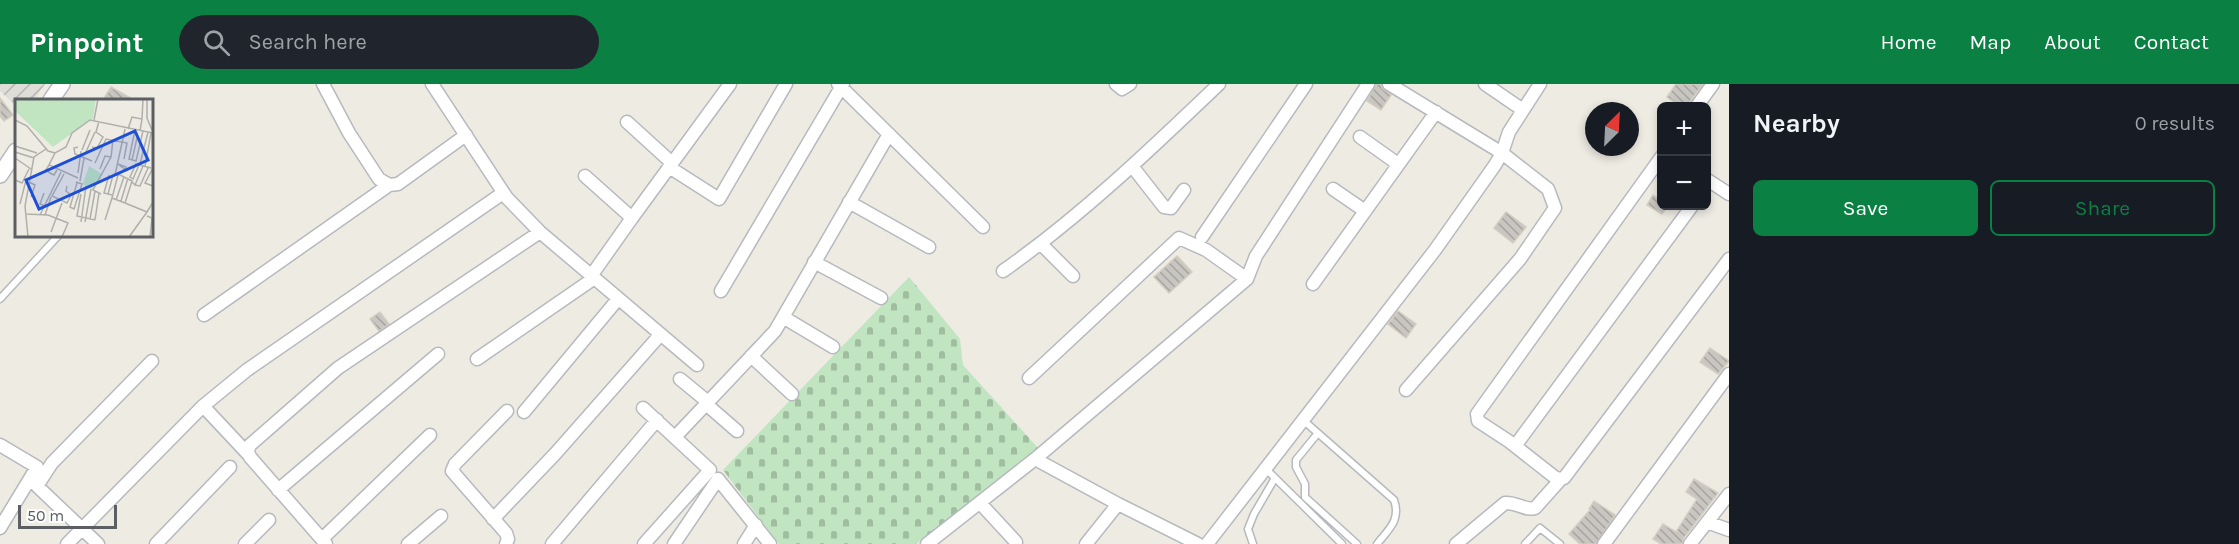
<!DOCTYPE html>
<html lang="en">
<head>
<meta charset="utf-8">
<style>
  :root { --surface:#171b24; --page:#20242c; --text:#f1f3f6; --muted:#9ea1a6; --line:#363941; --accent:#0b8043 }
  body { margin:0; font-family:Karla,sans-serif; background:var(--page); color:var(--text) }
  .controls { position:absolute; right:18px; top:18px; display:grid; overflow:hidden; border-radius:9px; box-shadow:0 3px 9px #0003 }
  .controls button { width:54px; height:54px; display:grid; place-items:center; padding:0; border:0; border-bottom:2px solid var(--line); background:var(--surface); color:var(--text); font:30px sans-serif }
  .compass { position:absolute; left:1585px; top:18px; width:54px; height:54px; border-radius:50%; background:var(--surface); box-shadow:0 3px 9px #0003; rotate:24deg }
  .scale { position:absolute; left:18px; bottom:15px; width:99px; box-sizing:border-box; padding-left:6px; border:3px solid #5b5f64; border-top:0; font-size:16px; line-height:21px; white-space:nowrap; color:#5b5f64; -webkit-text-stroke:4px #fff; paint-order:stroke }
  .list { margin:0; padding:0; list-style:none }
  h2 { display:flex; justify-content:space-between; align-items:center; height:78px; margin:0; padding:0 24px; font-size:26px }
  h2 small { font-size:20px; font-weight:400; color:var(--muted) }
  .actions { display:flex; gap:12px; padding:18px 24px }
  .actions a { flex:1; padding:14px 0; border:2px solid var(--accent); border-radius:9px; text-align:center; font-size:21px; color:var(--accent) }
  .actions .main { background:var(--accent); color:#fff }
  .icon { flex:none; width:33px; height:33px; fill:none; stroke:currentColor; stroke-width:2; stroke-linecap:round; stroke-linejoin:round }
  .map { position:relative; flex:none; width:1729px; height:460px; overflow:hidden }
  header { display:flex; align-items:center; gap:36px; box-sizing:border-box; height:84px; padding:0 30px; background:var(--accent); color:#fff }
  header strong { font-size:28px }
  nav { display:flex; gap:33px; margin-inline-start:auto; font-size:21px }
  .search { width:420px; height:54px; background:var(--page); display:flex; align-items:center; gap:15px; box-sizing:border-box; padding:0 21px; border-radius:33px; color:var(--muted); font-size:22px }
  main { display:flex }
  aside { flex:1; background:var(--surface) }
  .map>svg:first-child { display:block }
  .industrial { fill:url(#industrial-furrows) }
  .cemetery { fill:url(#cemetery-stones) }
  .building { fill:url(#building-back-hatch); stroke:#d3cdc2; stroke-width:1.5 }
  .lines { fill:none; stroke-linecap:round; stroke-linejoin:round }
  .service-casing { stroke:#b6b9bd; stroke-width:9 }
  .minor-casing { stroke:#b6b9bd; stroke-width:15 }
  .tertiary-casing { stroke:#b6b9bd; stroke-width:18 }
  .service { stroke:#fff; stroke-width:6 }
  .minor { stroke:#fff; stroke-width:12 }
  .tertiary { stroke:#fff; stroke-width:15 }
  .inset-road { fill:none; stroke:#afafac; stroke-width:1.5 }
  .view { fill:#1d4ed8; fill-opacity:0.15; stroke:#1d4ed8; stroke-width:3 }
  .inset-edge { fill:none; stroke:#5b5f64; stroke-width:3 }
</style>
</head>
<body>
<header>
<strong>Pinpoint</strong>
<div class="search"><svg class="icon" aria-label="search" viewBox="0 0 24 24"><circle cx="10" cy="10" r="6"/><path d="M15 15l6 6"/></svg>Search here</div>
<nav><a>Home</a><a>Map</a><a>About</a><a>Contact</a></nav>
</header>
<main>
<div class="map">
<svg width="1729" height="460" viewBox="0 0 1729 460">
  <defs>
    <pattern id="industrial-furrows" width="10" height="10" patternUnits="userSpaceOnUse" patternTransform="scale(1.5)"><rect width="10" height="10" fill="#dfddd8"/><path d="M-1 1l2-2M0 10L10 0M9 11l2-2" fill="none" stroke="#b8b6b3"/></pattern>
    <pattern id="cemetery-stones" width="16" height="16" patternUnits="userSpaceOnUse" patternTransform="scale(1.5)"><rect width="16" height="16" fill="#c1e5c0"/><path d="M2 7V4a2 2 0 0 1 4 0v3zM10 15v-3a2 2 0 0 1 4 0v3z" fill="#a0bda0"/></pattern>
    <pattern id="building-back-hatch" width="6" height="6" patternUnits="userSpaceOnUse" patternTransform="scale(1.5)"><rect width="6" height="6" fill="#c9c6c1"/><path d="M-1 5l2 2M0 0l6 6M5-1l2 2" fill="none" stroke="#a6a4a0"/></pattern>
  </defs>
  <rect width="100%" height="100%" fill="#eeebe3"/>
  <path class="industrial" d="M 0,0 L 45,0 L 34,16 L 16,16 L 16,22 L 0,7 Z"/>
  <path class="cemetery" d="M 909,193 L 960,255 L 963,281 L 1039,365 L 916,460 L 779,460 L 723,386 Z"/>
  <path class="building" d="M 1376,0 L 1381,0 L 1382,4 L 1391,11 L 1381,26 L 1367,17 Z
    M 1676,0 L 1703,0 L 1690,17 L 1689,22 L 1680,22 L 1667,13 Z
    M 111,3 L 134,16 L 103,16 Z
    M 0,14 L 13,31 L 4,37 L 0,32 Z
    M 1653,111 L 1662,117 L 1662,122 L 1668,122 L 1662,130 L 1647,121 Z
    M 1506,128 L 1526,143 L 1513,159 L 1494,144 Z
    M 1177,172 L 1192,188 L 1169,209 L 1154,193 Z
    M 1398,227 L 1416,240 L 1406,254 L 1388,240 Z
    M 380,228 L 389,240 L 379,247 L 370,235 Z
    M 1710,264 L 1729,277 L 1718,290 L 1700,278 Z
    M 1694,395 L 1718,409 L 1683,455 L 1682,460 L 1661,460 L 1653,455 L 1663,440 L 1676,448 L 1697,415 L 1686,408 Z
    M 1594,417 L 1615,431 L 1596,460 L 1580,460 L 1569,450 L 1590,426 L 1589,425 Z"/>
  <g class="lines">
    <g class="service-casing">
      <path id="service" d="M 0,215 L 58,152
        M 1303,336 L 1394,416 C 1401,436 1389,445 1377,460
        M 1318,349 L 1296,376 L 1296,383 L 1305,400 L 1305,413 L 1357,460
        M 1266,385 L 1342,460
        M 1253,460 L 1248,445 L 1254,430 L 1275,394
        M 1525,460 L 1540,444 L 1560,460"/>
    </g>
    <g class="minor-casing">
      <path id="minor" d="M 323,0 L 349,49 L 379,95 L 389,101 L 398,100 L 466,51
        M 432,0 L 507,114 L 540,148 L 697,281
        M 838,0 L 983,143
        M 1116,0 L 1122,5 L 1130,0
        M 1389,0 L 1502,69 L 1548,105 L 1555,124 L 1520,175 L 1406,306
        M 1485,0 L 1523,26
        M 1697,22 L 1713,0
        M 627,38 L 672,79
        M 1360,53 L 1398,80
        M 1662,72 L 1477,330 L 1478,337 L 1510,358 L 1557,395 L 1564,394 L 1729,175
        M 1132,82 L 1164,123 L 1171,124 L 1184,106
        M 669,83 L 719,115 L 786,0
        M 585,92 L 632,134 L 591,192
        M 1706,95 L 1729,110
        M 1333,105 L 1365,127
        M 849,118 L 929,163
        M 632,134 L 730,0
        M 1202,153 L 1306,0
        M 1041,160 L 1073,192
        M 814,178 L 881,214
        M 1003,187 C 1081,132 1150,66 1219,0
        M 1313,200 L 1436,28
        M 721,207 L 843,0
        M 204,231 L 389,101
        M 783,233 L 833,263
        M 751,272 L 792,310
        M 477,275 L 593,195
        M 1029,294 L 1179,154 L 1206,166 L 1247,195
        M 680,295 L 708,318
        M 706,320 L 737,347
        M 203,322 L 248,370
        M 643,324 L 710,386 L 644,460
        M 524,328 L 618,215
        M 675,353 L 775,247 L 889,50
        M 0,361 L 37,383 L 0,444
        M 1515,362 L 1692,122
        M 1035,375 L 1118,420 L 1198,460
        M 278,406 L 438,270
        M 980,419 L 1016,458
        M 493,435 L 555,370 L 660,251
        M 1707,438 L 1729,446
        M 322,455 L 430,351
        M 67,460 L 203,322 L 247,286 L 503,109
        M 98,460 L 37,402 L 52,379 L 152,277
        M 156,460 L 230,383
        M 245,460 L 269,436
        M 326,460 L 250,373 L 248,367 L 250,361 L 338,284 L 540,148
        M 408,460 L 441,432
        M 506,460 L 508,455 L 506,449 L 452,387 L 455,380 L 507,327
        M 552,460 L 657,336
        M 674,460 L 718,395 L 770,460
        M 744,460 L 756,441
        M 927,460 L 1035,375 L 1247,195 L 1256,172 L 1368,0
        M 1086,460 L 1118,420
        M 1207,460 L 1435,166 L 1495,81 L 1502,69 L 1509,48 L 1540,0
        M 1456,460 L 1505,419 C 1517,418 1525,427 1535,424 L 1561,395
        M 1604,460 L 1729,290
        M 1690,460 L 1729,410"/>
    </g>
    <g class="tertiary-casing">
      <path id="tertiary" d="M 51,16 L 62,0
        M 0,91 L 16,67"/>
    </g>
    <use href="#service" class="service"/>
    <use href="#minor" class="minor"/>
    <use href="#tertiary" class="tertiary"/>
  </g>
  <g transform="translate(15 15)">
    <rect width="138" height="138" fill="#eeebe3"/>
    <path d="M 0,0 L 81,0 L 78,19 L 38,48 L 0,12 Z" fill="#c1e5c0"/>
    <path d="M 74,67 L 87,75 L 78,91 L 68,85 Z" fill="#c1e5c0"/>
    <path class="inset-road" d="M 132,0 L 132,19 L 137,31M 127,20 L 128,0M 0,21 L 12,27 L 33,52 L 40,54 L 51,48 L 57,34 L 75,21 L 138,34M 79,21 L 83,0M 113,30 L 117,18 L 127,20 L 125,32M 120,31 L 114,60 L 121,62 L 128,32M 0,47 L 22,54M 63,48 L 59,49 L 60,55 L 77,62M 77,48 L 82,49 L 88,38 L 81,33 L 84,22M 67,51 L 75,31M 0,53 L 19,59M 71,53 L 80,33M 40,54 L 34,66 L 63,79M 0,59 L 16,70M 117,61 L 122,39M 80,64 L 91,40 L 112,44 L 109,60M 103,65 L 111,68 L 111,71 L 104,66M 125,65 L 133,33M 34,66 L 31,71 L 35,74 L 39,76 L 42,71M 124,66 L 118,80 L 115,78 L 121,65 L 136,69M 130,67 L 136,34M 138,69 L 130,84 L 138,87M 85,70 L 90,57 L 96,58M 63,74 L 66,52M 49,75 L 37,97 L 52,104 L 56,96 L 51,92 L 52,87M 94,76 L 89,94 L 97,96M 103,76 L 97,99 L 110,104 L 117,82 L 105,76 L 100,76 L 110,30M 0,81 L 7,84 L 14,70M 65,82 L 69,59M 14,83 L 20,86 L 16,98M 61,83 L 67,85 L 59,110 L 55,108 L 62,84M 117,83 L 120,86 L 128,67M 120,86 L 125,87 L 133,69M 29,94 L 25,105 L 33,108M 66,95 L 62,117 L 80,121M 86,95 L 78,91 L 96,58 L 98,41M 93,95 L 98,76M 101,101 L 109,78M 106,102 L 113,79M 110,104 L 132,113 L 138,103M 5,105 L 11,81M 10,115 L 33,116 L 53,124 L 47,138M 25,116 L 46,73M 30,116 L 36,98M 132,117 L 137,119 L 135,138M 75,120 L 80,92M 80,121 L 84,94M 90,121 L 97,99M 66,123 L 71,87M 70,123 L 76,90M 36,133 L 47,104M 13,138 L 10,107 L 19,58 L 31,50M 114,138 L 132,113"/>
    <path class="view" d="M 120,32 L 133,61 L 24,110 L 11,81 Z"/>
    <rect width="138" height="138" class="inset-edge"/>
  </g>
</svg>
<div class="controls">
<button>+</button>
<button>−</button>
</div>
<svg class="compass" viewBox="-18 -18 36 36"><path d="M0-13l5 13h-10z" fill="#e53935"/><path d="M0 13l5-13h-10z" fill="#9ea1a6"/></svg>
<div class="scale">50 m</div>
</div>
<aside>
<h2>Nearby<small>0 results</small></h2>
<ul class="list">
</ul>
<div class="actions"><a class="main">Save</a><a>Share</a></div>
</aside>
</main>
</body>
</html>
